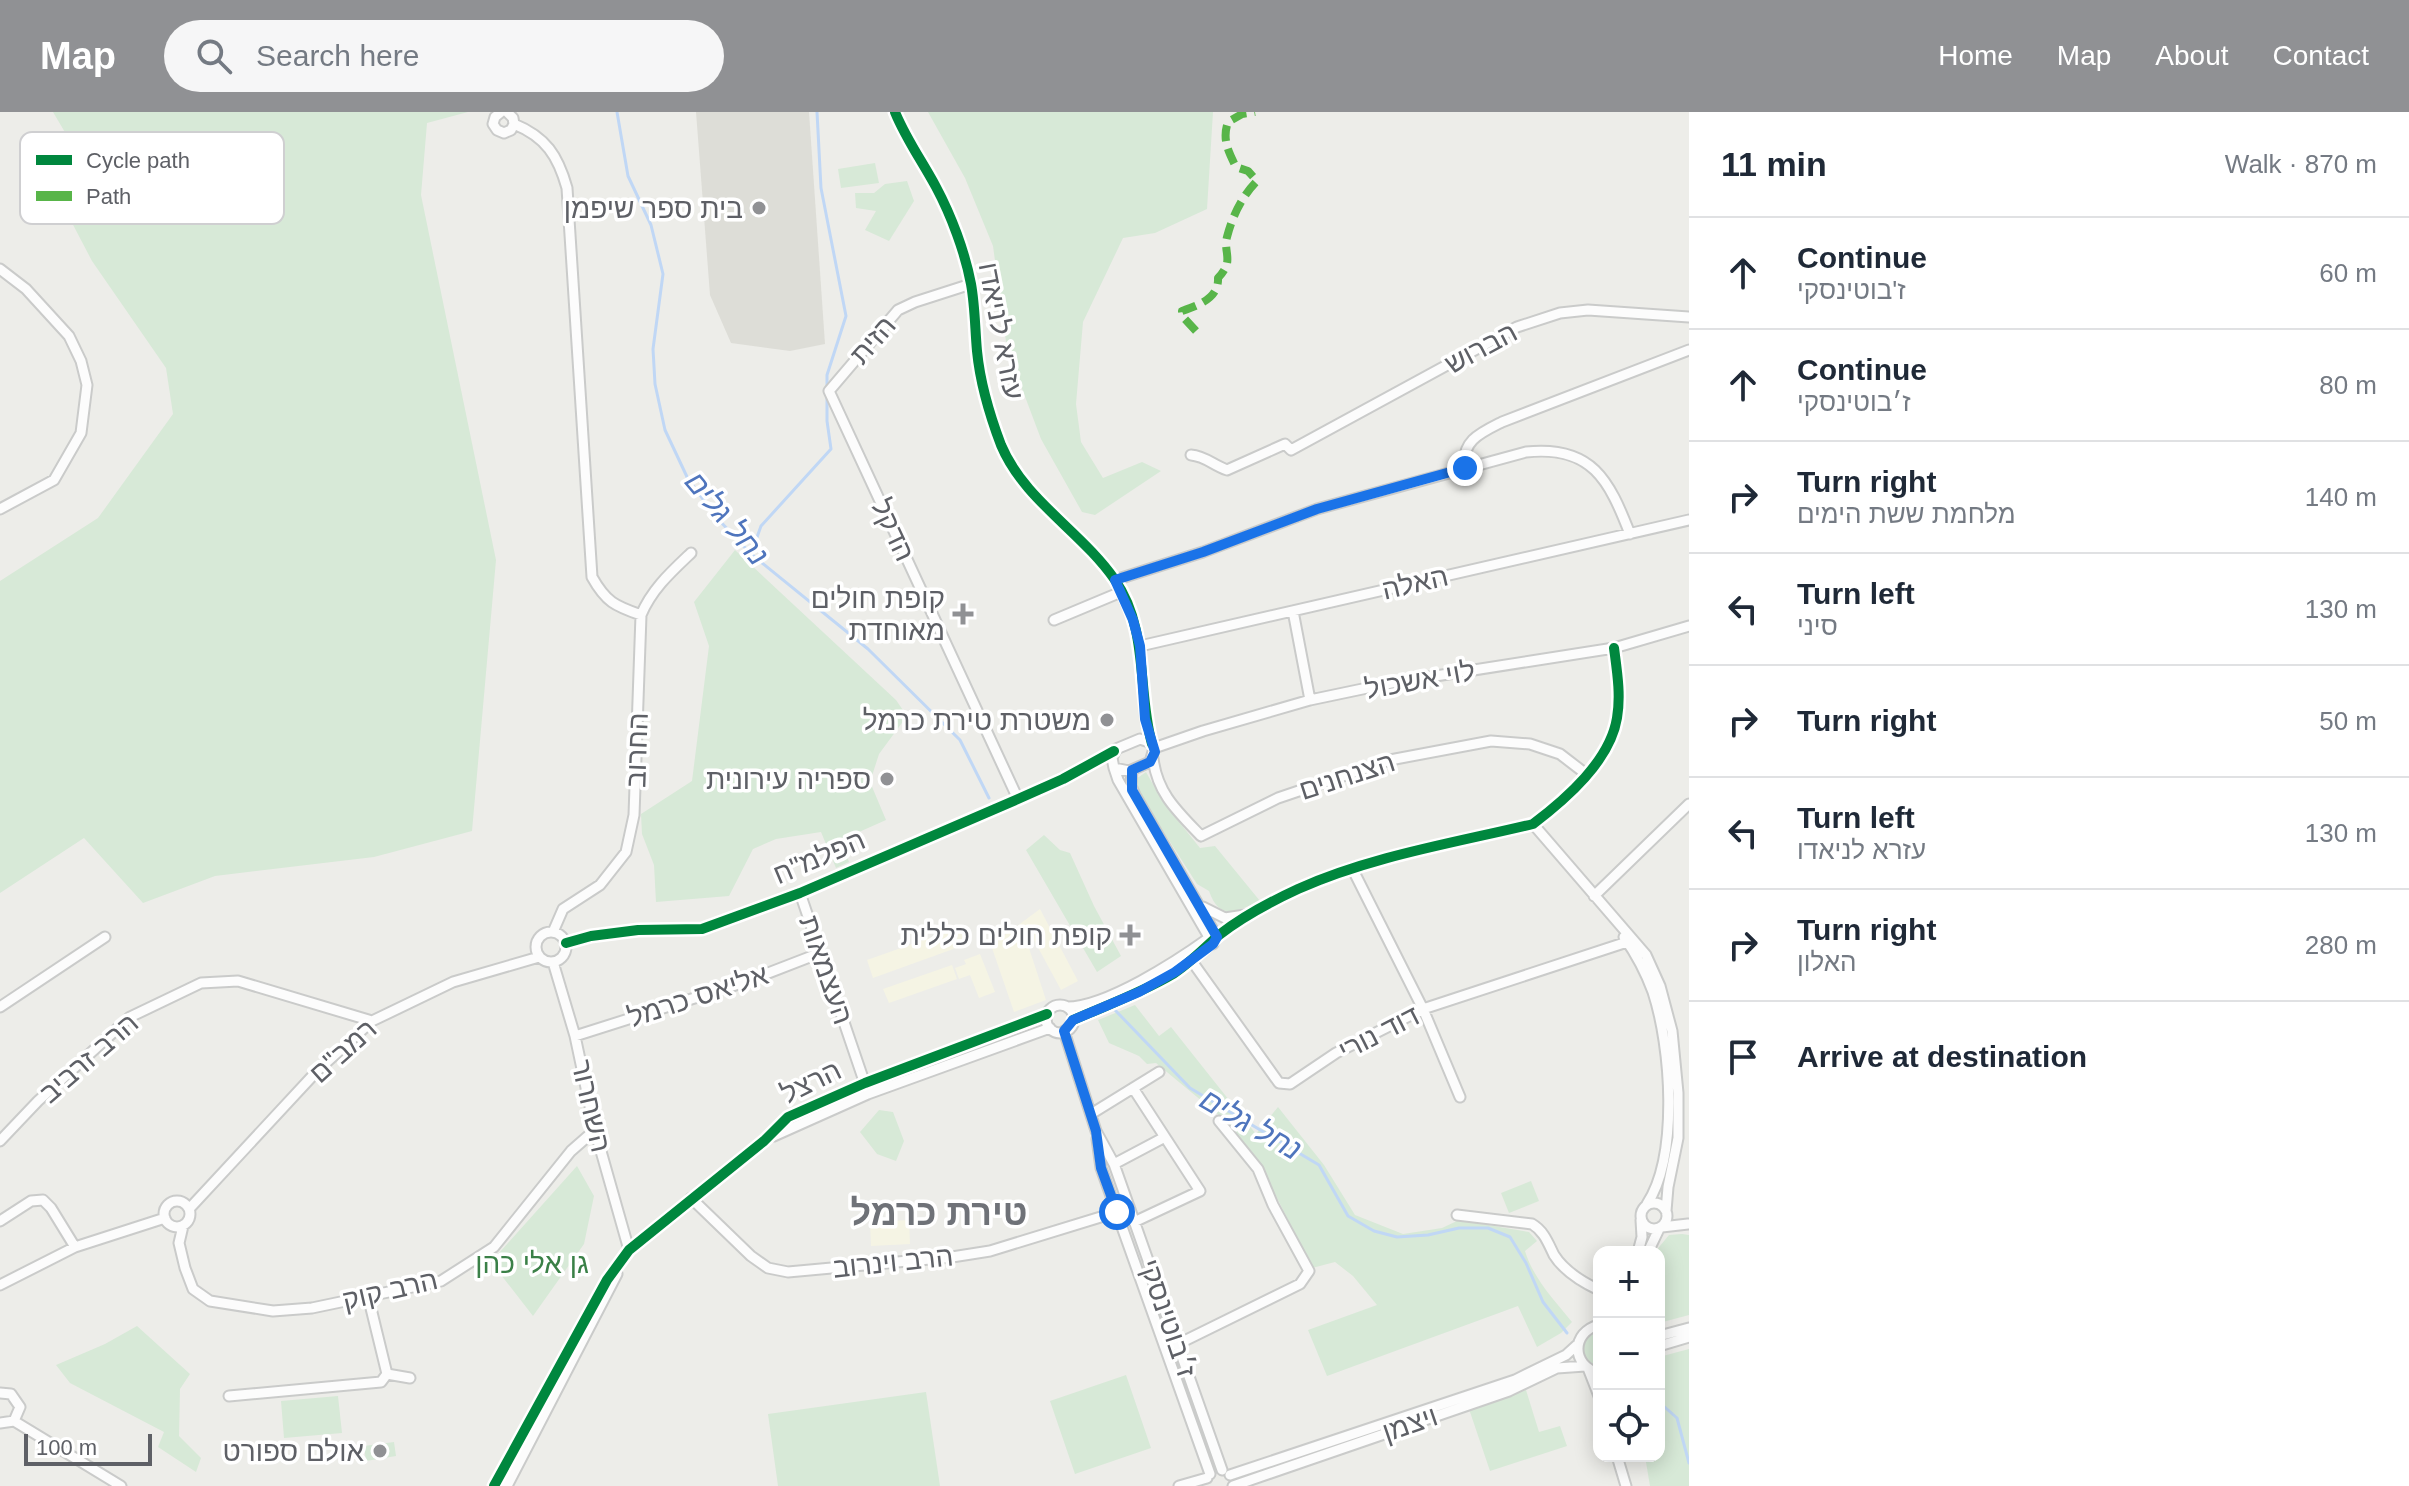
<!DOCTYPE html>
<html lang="en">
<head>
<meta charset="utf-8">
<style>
  :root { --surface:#fff; --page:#f6f6f7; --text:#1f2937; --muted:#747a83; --line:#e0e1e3; --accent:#909194 }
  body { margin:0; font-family:Arial,"Noto Sans Hebrew",sans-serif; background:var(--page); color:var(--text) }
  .controls { position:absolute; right:24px; bottom:24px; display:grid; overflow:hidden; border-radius:16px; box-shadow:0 4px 20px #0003 }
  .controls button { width:72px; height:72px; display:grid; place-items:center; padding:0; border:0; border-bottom:2px solid var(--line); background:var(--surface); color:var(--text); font:40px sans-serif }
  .scale { position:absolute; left:24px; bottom:20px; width:128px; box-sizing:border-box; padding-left:8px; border:4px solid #5e6066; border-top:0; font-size:22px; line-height:28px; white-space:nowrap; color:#5e6066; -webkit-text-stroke:6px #fff; paint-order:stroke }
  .stop { position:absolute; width:24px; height:24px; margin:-18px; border:6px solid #1a73e8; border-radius:50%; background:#fff }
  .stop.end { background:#1a73e8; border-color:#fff; box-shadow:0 2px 8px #0008 }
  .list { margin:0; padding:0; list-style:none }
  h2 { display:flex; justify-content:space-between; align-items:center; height:104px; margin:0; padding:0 32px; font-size:34px }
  h2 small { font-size:26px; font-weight:400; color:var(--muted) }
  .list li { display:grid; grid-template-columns:52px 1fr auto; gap:24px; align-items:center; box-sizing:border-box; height:112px; padding:0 32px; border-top:2px solid var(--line) }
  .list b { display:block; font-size:30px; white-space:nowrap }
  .list p { margin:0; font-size:26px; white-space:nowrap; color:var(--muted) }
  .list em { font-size:26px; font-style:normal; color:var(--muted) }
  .icon { flex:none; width:44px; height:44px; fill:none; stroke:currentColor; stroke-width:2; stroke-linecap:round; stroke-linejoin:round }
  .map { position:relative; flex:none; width:1689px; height:1374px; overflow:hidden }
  header { display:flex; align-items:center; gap:48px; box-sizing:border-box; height:112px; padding:0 40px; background:var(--accent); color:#fff }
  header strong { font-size:38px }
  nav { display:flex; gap:44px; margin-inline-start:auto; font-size:28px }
  .search { width:560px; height:72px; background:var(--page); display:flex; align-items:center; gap:20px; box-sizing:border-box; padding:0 28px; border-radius:44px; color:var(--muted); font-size:30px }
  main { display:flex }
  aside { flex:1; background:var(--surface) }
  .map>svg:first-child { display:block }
  .commercial { fill:#f5f4e4 }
  .education { fill:#ddddd7 }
  .green { fill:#d7e9d7 }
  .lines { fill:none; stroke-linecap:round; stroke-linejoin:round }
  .stream { stroke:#c0d7f5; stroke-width:3 }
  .minor-casing { stroke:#cacbca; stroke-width:13 }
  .minor { stroke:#fcfcfc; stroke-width:9 }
  .quiet { stroke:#58b549; stroke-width:8; stroke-dasharray:16 8; stroke-linecap:butt }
  .cycleway-casing { stroke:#fff; stroke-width:15 }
  .cycleway { stroke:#00873e; stroke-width:10 }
  .route { stroke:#1a73e8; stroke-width:10 }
  .poi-dot { fill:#909194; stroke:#fff; stroke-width:3 }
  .labels { text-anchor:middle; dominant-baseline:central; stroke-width:7; stroke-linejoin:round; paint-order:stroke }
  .poi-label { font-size:28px; fill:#5e6066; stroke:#fff; text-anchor:end }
  .street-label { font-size:28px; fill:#5e6066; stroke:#fff }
  .park-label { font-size:28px; fill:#3a8047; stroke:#fff }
  .water-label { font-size:30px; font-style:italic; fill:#4f75bd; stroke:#fff }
  .district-label { font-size:36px; font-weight:bold; fill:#6f7278; stroke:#fff }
  .key { fill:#fff; stroke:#cfcfd1; stroke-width:2 }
  .key-label { font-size:22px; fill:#5e6066 }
</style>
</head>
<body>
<header>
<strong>Map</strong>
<div class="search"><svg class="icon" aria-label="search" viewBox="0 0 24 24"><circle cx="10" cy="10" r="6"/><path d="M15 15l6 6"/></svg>Search here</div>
<nav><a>Home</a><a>Map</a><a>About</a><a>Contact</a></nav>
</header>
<main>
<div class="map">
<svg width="1689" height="1374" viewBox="0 0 1689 1374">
  <rect width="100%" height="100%" fill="#edede9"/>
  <path class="commercial" d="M 1040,797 L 1078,869 L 1061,878 L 1034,828 L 1028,833 L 1046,888 L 1014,900 L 991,833 Z
    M 963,814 L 970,831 L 873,866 L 867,848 Z
    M 980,842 L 995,880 L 979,886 L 970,863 L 959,867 L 955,856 L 966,852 L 964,848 Z
    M 952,853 L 957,867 L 889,891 L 883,877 Z
    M 909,1108 L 910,1132 L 871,1134 L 870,1110 Z"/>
  <path class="education" d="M 696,0 L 809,0 L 825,232 L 790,239 L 731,231 L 710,183 Z"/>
  <path class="green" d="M 53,0 L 468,0 L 427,11 L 421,83 L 496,448 L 472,719 L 374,745 L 215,764 L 143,791 L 84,726 L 0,781 L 0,469 L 98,406 L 173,302 L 166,256 L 92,149 L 70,107 L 66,22 Z
    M 928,0 L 1213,0 L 1207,97 L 1155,121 L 1123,126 L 1083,210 L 1076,292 L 1081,330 L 1103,366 L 1142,350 L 1161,359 L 1095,403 L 1082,400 L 1041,327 L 1007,237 L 993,134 L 965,66 Z
    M 875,51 L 879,71 L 841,76 L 838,57 Z
    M 907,69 L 914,89 L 889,129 L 865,118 L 876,99 L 856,96 L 855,81 L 874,81 L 885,72 Z
    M 735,438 L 896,588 L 907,604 L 879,642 L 870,670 L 886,708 L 841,728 L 849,750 L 836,756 L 821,720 L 776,727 L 753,737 L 729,784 L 656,790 L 654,753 L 642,722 L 641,702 L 692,669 L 709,534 L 694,490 Z
    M 1146,660 L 1163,690 L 1200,736 L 1215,734 L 1260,789 C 1237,799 1220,810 1209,779 L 1197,772 L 1140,683 L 1136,667 Z
    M 1044,723 L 1060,738 L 1070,741 L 1094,794 L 1121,844 L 1097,860 L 1026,738 Z
    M 1135,893 L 1159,924 L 1171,915 L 1256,1022 L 1278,995 L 1324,1053 L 1355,1103 L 1403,1122 L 1442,1116 L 1459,1108 L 1529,1120 L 1537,1129 L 1525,1139 C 1533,1166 1555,1189 1572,1210 L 1561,1221 L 1537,1235 L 1518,1194 L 1327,1264 L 1308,1218 L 1377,1193 L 1353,1164 L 1335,1150 L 1312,1156 L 1257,1046 L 1226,1009 L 1156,951 L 1147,952 L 1139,944 L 1109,931 L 1098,908 Z
    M 879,998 L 893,1000 L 904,1029 L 896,1049 L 877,1042 L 860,1020 Z
    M 577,1054 L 594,1084 L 584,1132 L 533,1204 L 491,1150 Z
    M 1531,1069 L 1539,1089 L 1509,1101 L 1501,1081 Z
    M 1682,1122 L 1689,1123 L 1689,1203 L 1659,1211 L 1659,1140 L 1655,1140 L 1669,1123 Z
    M 137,1214 L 190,1262 L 180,1277 L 179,1324 L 201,1346 L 196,1360 L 158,1335 L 164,1320 L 70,1271 L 56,1253 L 105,1232 Z
    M 1599,1219 L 1599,1255 L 1587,1248 L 1583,1237 L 1587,1226 Z
    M 1689,1237 L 1689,1374 L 1650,1374 L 1645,1344 L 1659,1344 L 1659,1245 Z
    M 1126,1263 L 1151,1336 L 1075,1362 L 1050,1289 Z
    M 1526,1278 L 1539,1320 L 1560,1314 L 1567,1334 L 1490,1359 L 1469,1297 Z
    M 926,1280 L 940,1374 L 778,1374 L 768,1302 Z
    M 338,1284 L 342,1321 L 284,1326 L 281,1289 Z
    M 394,1330 L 396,1344 L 366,1349 L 364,1334 Z"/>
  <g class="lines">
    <path class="stream" d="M 617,0 L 628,64 L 651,113 L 663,162 L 653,237 L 655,272 L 665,318 L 688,367 L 717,406 L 751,442 L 868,537 L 960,628 L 989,686
      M 817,0 L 821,76 L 846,204 L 827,263 L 827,275
      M 751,442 L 761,414 L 831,337 L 827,309 L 827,282
      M 1115,898 L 1190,976 L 1319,1053 L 1348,1104 L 1374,1119 L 1397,1125 L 1428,1123 L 1459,1116 L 1488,1116 L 1510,1125 L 1526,1151 L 1543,1190 L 1567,1221
      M 1659,1290 L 1677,1306 L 1689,1351"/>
    <g class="minor-casing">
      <path id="minor" d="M 501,0 L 495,5 L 493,12 L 497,18 L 504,21 L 511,18 L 514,12 L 513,6 L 507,0
        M 895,0 C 906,27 922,49 936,75 C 951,103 965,140 971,172 C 975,194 975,217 977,239 C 980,270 990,304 1001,333 C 1024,388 1082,420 1115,468 C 1149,517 1137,578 1152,632
        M 514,12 C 546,25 558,44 567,76 L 592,465 C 606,490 615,494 641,503
        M 0,157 L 26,177 L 69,224 L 81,249 L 87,273 L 81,321 L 54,368 L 0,397
        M 971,172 L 915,190 L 898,198 L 829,279 L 1018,687
        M 1191,343 C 1205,344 1213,353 1227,358 L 1285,332 L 1291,338 L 1517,215 L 1560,201 L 1588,198 L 1689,205
        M 1465,356 C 1461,329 1480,321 1502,310 L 1689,238
        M 1115,468 L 1203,440 L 1317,397 L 1526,340 C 1592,333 1609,368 1630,422
        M 1293,499 L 1310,588
        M 1054,508 L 1121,480
        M 1140,534 L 1689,408
        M 1140,627 L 1149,630 L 1154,636 L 1150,650 L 1129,659 L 1114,656 L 1112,646 L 1116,637 Z
        M 1154,636 L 1203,619 L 1310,588 L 1391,571 L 1614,536 L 1689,514
        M 1153,646 C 1157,681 1177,699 1201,724 L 1278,686 L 1390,648 L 1491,629 L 1530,632 L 1560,642 L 1586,662
        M 1114,656 L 1118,668 L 1213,832
        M 1132,658 L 1131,674 L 1135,683 L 1217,825
        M 1533,712 L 1646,843 L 1660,874 L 1672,919 L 1678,981 L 1678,1026 L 1668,1075 L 1666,1099
        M 1352,756 L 1423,897 L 1460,985
        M 800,781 L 866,975
        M 1594,784 L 1689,692
        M 1203,795 L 1225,806 L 1245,803
        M 553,820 L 563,797 L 600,773 L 626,740 L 634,703 L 641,503 C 652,477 671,460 691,441
        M536 835a15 15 0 1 1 30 0a15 15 0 1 1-30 0Z
        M 1624,825 C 1636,842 1646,861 1653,880 C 1671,935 1679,1043 1647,1092
        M 566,831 L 591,824 L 638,818 L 702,817 L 800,781 L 1018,687 L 1063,667 L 1114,639
        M 1191,848 L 1279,971 L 1290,972 L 1336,941 L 1423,897 L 1627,830
        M 553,850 L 575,924 L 595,1018 L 629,1138
        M1046 907a14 14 0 1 1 28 0a14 14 0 1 1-28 0Z
        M 0,895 L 105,825
        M 1067,895 C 1106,895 1177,849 1209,826 L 1214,825
        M 1073,908 C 1107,893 1141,881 1173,862 C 1190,851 1204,836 1219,823 C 1242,805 1272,789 1298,777 C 1372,744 1454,731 1533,712 C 1566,687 1610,649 1617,606 C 1621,583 1617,559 1614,536
        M 1064,919 L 1096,1019 L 1114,1052 L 1222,1358
        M 575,924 L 745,870 L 820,841
        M 1133,976 L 1200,1079 L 1134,1110
        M 1091,1002 L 1159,960
        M 774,1024 L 868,982 L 1050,916
        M 1097,1027 L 1101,1056 L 1210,1362
        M 0,1029 L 38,989 L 130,905 L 201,871 L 238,869 L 372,909
        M 1114,1052 L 1165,1025
        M 691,1086 L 751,1144 L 768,1156 L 788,1160 L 952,1145 L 990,1139 L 1117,1100
        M164 1102a13 13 0 1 1 26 0a13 13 0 1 1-26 0Z
        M1641 1104a13 13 0 1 1 26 0a13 13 0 1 1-26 0Z
        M 189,1097 L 318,958 L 372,909 L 453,870 L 539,845
        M 1457,1103 L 1532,1112 C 1544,1119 1548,1131 1554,1143 C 1564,1159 1582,1170 1599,1178
        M 0,1109 L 31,1089 L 43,1088 L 51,1096 L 75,1135
        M 183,1114 L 179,1131 L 185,1156 L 193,1177 L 210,1189 L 273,1199 L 312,1196 L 441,1169 L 494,1135 L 571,1039 L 595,1018
        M 1662,1115 L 1688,1112
        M 1638,1140 L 1642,1125 L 1641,1108
        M 1648,1140 L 1659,1117
        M 0,1173 L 75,1135 L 165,1106
        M 368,1184 L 387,1262
        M 1599,1213 C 1571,1220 1571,1254 1599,1261
        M 1659,1224 L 1689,1216
        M 1176,1233 L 1300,1172 L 1309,1159 L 1273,1093 L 1258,1057 L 1219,1009
        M 1659,1234 L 1689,1225
        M 1588,1256 L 1599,1284
        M 0,1281 L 11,1282 L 20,1295 L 14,1309 L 0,1311
        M 229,1284 L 381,1270 L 387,1262 L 410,1266
        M 14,1309 L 121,1374
        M 1617,1344 L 1626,1374
        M 1230,1363 L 1515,1268 L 1566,1243 L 1577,1233
        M 494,1374 L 607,1168 L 629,1138 L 764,1029 L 788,1005 L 865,971 L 1047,902
        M 507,1374 L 617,1162
        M 1179,1374 L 1207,1366
        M 1233,1374 L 1509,1279 L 1557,1256 L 1585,1254"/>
    </g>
    <use href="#minor" class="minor"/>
    <path class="quiet" d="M 1196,219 L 1183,205 L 1182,199 C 1199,193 1219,186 1218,166 C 1235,148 1223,142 1227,125 C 1232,105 1242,84 1257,69 L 1248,59 L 1236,55 C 1228,39 1222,27 1228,10 L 1242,2 L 1255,0"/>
    <g class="cycleway-casing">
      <path id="cycleway" d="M 895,0 C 906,27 922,49 936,75 C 951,103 965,140 971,172 C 975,194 975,217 977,239 C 980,270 990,304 1001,333 C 1024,388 1082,420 1115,468 C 1149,517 1137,578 1152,632
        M 566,831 L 591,824 L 638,818 L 702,817 L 800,781 L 1018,687 L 1063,667 L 1114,639
        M 1073,908 C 1107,893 1141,881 1173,862 C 1190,851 1204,836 1219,823 C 1242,805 1272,789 1298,777 C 1372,744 1454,731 1533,712 C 1566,687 1610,649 1617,606 C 1621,583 1617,559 1614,536
        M 494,1374 L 607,1168 L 629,1138 L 764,1029 L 788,1005 L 865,971 L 1047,902"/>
    </g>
    <use href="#cycleway" class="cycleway"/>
  </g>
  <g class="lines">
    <path class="route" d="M 1117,1100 L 1101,1056 L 1096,1019 L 1064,919 L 1073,908 L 1139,880 L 1175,860 L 1213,832 L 1217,825 L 1132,678 L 1132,658 L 1150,650 L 1155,640 L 1145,607 L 1140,534 L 1133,508 L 1115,468 L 1203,440 L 1317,397 L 1465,356"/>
  </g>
  <g class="poi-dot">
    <circle cx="759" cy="96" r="8"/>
    <path d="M959 490h8v8h8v8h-8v8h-8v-8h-8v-8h8z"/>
    <circle cx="1107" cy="608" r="8"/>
    <circle cx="887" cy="667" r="8"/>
    <path d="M1126 811h8v8h8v8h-8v8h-8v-8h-8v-8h8z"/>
    <circle cx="380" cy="1339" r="8"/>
  </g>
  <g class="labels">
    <g class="poi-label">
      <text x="743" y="96">בית ספר שיפמן</text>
      <text x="945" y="486">קופת חולים<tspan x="945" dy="32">מאוחדת</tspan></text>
      <text x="1091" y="608">משטרת טירת כרמל</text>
      <text x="871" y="667">ספריה עירונית</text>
      <text x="1112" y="823">קופת חולים כללית</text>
      <text x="364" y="1339">אולם ספורט</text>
    </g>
    <g class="street-label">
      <text transform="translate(1001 219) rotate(79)">עזרא לניאדו</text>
      <text transform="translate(873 228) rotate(-49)">הזית</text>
      <text transform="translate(1481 236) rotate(-28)">הברוש</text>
      <text transform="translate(893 418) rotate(65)">הדקל</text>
      <text transform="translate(1415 471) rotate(-13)">האלה</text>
      <text transform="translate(1420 568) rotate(-10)">לוי אשכול</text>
      <text transform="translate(637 638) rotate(-88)">החרוב</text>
      <text transform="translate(1347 664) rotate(-18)">הצנחנים</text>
      <text transform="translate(819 745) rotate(-23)">הפלמ"ח</text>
      <text transform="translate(826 858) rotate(71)">העצמאות</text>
      <text transform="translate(698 884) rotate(-18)">אליאס כרמל</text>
      <text transform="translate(1379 921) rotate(-27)">דוד נורי</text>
      <text transform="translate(343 939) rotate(-42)">רמב"ם</text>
      <text transform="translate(89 946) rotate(-41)">הרב זרביב</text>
      <text transform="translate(811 970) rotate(-26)">הרצל</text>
      <text transform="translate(591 994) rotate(77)">השחרור</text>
      <text transform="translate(893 1150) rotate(-6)">הרב וינרוב</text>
      <text transform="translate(390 1178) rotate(-13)">הרב קוק</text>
      <text transform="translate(1168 1206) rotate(71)">ז׳בוטינסקי</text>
      <text transform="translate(1410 1312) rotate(-19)">ויצמן</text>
    </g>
    <g class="park-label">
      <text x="532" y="1151">גן אלי כהן</text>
    </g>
    <g class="water-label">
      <text transform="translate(727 406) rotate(50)">נחל גלים</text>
      <text transform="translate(1251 1012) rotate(30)">נחל גלים</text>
    </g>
    <g class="district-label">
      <text x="939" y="1100">טירת כרמל</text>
    </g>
  </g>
  <rect x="20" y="20" width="264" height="92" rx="12" class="key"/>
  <rect x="36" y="43" width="36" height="10" fill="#00873e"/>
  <rect x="36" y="79" width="36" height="10" fill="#58b549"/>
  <g class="key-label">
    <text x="86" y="56">Cycle path</text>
    <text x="86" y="92">Path</text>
  </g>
</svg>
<div class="controls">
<button>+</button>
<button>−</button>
<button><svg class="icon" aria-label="locate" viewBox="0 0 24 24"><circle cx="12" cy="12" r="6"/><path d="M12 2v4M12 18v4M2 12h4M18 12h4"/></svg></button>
</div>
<div class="scale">100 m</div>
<div class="stop" style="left:1117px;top:1100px"></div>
<div class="stop end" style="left:1465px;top:356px"></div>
</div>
<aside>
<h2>11 min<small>Walk · 870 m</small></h2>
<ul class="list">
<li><svg class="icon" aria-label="ahead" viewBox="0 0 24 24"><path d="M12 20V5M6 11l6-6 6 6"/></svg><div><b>Continue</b><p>ז'בוטינסקי</p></div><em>60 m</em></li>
<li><svg class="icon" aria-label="ahead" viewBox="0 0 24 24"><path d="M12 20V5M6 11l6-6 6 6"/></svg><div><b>Continue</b><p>ז׳בוטינסקי</p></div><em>80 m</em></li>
<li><svg class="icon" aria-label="right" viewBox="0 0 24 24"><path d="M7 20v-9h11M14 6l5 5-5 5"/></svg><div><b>Turn right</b><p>מלחמת ששת הימים</p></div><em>140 m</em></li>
<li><svg class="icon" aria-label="left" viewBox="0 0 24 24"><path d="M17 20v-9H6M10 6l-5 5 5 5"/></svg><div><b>Turn left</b><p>סיני</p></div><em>130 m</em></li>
<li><svg class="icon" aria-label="right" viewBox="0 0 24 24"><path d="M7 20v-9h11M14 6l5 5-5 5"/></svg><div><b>Turn right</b></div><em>50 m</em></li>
<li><svg class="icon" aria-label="left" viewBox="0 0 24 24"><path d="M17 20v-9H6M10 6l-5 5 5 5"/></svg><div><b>Turn left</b><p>עזרא לניאדו</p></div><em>130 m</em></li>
<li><svg class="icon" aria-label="right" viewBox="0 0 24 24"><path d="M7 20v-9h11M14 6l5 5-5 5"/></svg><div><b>Turn right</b><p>האלון</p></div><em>280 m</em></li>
<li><svg class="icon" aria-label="arrive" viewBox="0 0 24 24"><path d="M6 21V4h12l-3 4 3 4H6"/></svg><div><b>Arrive at destination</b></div></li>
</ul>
</aside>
</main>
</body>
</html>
